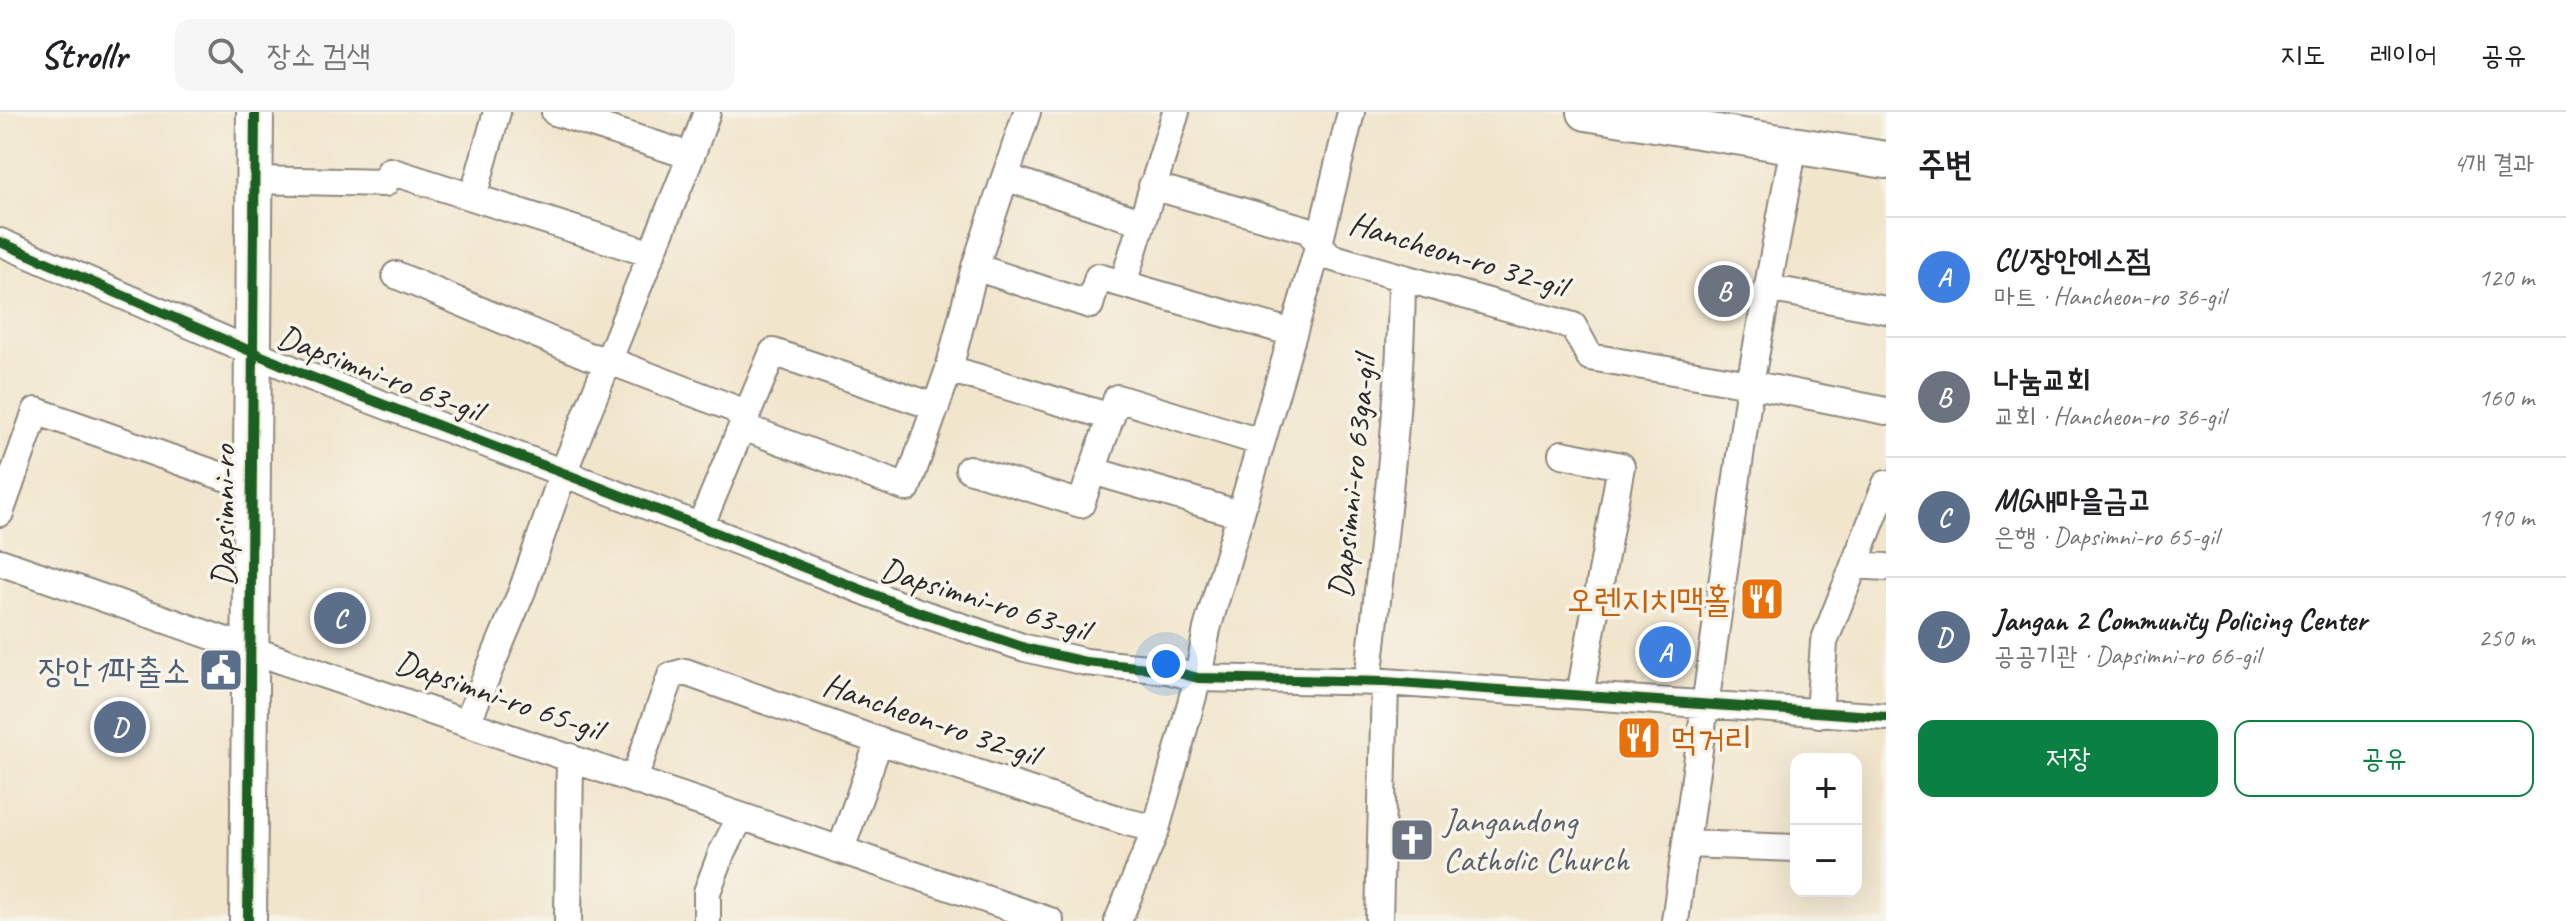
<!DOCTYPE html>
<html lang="ko">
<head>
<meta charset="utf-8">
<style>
  :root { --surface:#fff; --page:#f6f6f6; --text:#202124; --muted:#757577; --line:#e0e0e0; --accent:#0b8043 }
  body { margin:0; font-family:Caveat,"Poor Story",sans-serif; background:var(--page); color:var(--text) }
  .controls { position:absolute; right:24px; bottom:24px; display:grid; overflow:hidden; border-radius:16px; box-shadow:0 8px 32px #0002 }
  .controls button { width:72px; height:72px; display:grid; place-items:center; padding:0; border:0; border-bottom:2px solid var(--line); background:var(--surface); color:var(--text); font:40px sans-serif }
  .you { position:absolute; left:1166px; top:552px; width:28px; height:28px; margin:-20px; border:6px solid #fff; border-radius:50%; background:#1a73e8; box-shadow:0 0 0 12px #1a73e833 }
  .badge { display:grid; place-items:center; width:52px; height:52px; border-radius:50%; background:var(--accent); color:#fff; font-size:26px; font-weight:700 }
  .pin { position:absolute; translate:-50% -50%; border:4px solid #fff; box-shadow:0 2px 8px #0006 }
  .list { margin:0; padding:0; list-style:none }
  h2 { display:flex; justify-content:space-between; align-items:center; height:104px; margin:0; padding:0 32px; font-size:34px }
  h2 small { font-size:26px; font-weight:400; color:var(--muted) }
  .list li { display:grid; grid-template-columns:52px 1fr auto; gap:24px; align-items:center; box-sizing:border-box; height:120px; padding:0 32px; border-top:2px solid var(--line) }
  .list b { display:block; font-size:30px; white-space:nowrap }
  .list p { margin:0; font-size:26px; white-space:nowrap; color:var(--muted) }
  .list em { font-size:26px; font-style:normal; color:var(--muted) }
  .actions { display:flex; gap:16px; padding:24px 32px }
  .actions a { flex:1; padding:18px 0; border:2px solid var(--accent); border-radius:16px; text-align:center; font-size:28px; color:var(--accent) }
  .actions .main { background:var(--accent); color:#fff }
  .icon { flex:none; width:44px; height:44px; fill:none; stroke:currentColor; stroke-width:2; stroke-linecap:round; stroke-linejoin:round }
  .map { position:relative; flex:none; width:1886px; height:809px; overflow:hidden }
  header { display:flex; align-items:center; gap:48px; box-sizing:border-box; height:112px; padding:0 40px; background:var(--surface); border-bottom:2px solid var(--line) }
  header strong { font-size:38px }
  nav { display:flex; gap:44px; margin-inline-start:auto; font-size:28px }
  .search { width:560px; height:72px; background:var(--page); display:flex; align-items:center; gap:20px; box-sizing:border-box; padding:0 28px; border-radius:16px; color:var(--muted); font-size:30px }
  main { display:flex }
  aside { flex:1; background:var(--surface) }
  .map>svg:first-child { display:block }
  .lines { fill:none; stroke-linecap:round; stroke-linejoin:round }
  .street-casing { stroke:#8e887c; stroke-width:30 }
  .secondary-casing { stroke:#8e887c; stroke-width:40 }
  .street { stroke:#fff; stroke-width:26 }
  .secondary { stroke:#fff; stroke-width:36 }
  .cycleway-casing { stroke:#f7f3e8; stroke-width:15 }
  .cycleway { stroke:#1b5e20; stroke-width:10 }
  .labels { text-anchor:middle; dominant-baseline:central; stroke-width:7; stroke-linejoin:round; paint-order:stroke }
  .street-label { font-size:34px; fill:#2b2b2b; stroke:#f7f3e8 }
  .food-label { font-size:34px; fill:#c56008; stroke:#f7f3e8; text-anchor:end }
  .service-label { font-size:34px; fill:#4e5e75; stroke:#f7f3e8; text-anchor:end }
  .worship-label { font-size:34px; fill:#5b616d; stroke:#f7f3e8; text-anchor:start }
</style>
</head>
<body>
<header>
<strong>Strollr</strong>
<div class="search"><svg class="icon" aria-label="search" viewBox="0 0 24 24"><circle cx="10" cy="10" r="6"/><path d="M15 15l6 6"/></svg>장소 검색</div>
<nav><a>지도</a><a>레이어</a><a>공유</a></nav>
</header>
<main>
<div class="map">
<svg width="1886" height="809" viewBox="0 0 1886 809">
  <rect width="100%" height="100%" fill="#f7f3e8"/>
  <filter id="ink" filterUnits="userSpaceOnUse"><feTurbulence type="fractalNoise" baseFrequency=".0125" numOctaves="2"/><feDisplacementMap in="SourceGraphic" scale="16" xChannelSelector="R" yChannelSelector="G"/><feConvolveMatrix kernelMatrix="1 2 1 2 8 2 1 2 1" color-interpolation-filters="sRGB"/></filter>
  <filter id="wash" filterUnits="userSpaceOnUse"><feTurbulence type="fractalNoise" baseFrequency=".006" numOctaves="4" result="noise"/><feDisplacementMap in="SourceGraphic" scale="32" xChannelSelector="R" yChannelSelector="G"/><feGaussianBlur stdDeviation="1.8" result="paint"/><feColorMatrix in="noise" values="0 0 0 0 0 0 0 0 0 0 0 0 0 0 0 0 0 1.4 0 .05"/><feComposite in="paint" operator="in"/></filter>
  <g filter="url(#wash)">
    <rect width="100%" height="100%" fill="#f1e5cc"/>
  </g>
  <g filter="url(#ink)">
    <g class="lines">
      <g class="street-casing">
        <path id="street" d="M 555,0 L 691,44
          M 1005,65 L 1141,110
          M 254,68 L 385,71 L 390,59 L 652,142
          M 1152,74 L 1308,118 L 1330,145 L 1573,214 L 1590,245 L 1750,272 L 1886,299
          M 473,85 L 497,0
          M 0,130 L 303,262 L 563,361 L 918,500 L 1025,536 L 1086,550 L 1167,558 L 1198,566 L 1385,570 L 1886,605
          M 975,155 L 1090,193 L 1098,165 L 1123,172 L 1176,0
          M 396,163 L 588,244 L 610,249 L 735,297 L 751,318 L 907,376 L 949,257 L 975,155 L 1027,0
          M 1123,172 L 1293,221
          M 1767,176 L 1886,198
          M 949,257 L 1111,305
          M 1562,342 L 1621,354 L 1580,583
          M 969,357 L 1081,392 L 1117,286 L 1260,330
          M 1093,359 L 1239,402
          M 0,401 L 36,299 L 250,374
          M 700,415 L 773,240 L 936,295
          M 0,450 L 298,554 L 1050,809
          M 1855,453 L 1886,455
          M 1368,570 C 1382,436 1401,302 1402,167
          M 1819,602 L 1824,530 L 1886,372
          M 467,611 L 522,479 L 563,361 L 691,44 L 707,0
          M 634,667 L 671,564 L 685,560 L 879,629 L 1127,710 L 1156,717
          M 1686,732 L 1796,736
          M 841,737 L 879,629
          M 568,809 L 570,645
          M 707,809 L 707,780 L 721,743 L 741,704
          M 1118,809 L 1156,717 L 1198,566 L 1207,517 L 1319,132 L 1351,0
          M 1379,809 L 1385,570
          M 1675,809 L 1750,272 L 1794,33"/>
      </g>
      <g class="secondary-casing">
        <path id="secondary" d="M 1586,0 L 1886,48
          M 248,809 L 255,0"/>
      </g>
      <use href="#street" class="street"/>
      <use href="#secondary" class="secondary"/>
      <g class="cycleway-casing">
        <path id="cycleway" d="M 0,130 L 303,262 L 563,361 L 918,500 L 1025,536 L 1086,550 L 1167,558 L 1198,566 L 1385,570 L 1886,605
          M 248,809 L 255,0"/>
      </g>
      <use href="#cycleway" class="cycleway"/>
    </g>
  </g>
  <defs>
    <g id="restaurant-square" transform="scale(2.3)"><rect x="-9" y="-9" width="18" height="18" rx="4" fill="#e8710a" stroke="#f7f3e8"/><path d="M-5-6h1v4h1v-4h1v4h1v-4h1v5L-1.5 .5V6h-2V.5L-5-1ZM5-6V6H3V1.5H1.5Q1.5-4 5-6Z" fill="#fff"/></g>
    <g id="civic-square" transform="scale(2.3)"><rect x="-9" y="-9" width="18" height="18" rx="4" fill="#5c6f8a" stroke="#f7f3e8"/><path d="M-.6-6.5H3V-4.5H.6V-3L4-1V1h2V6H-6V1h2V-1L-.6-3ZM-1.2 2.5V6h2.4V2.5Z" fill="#fff"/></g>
    <g id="church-square" transform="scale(2.3)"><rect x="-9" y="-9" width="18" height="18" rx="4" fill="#6b7280" stroke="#f7f3e8"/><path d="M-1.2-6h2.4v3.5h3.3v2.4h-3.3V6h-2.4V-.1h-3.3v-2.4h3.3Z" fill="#fff"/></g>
  </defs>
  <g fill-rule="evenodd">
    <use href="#restaurant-square" x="1762" y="487"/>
    <use href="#civic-square" x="221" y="558"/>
    <use href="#restaurant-square" x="1639" y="626"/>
    <use href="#church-square" x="1412" y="728"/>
  </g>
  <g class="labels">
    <g class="street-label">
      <text transform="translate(1458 142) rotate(17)">Hancheon-ro 32-gil</text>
      <text transform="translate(380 261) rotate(21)">Dapsimni-ro 63-gil</text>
      <text transform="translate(1352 365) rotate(-84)">Dapsimni-ro 63ga-gil</text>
      <text transform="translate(223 404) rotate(-90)">Dapsimni-ro</text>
      <text transform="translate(985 487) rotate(17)">Dapsimni-ro 63-gil</text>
      <text transform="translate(499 583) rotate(19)">Dapsimni-ro 65-gil</text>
      <text transform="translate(931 607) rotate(19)">Hancheon-ro 32-gil</text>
    </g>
    <g class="food-label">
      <text x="1731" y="487">오렌지치맥홀</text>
      <text x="1670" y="626" text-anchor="start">먹거리</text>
    </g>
    <g class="service-label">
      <text x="190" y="558">장안1파출소</text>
    </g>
    <g class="worship-label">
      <text x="1443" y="708">Jangandong<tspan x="1443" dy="39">Catholic Church</tspan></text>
    </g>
  </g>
</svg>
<div class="controls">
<button>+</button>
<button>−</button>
</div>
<div class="you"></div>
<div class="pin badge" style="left:1665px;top:540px;background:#3f7fe0">A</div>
<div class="pin badge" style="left:1724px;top:179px;background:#6b7280">B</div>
<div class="pin badge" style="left:340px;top:506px;background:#5c6f8a">C</div>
<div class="pin badge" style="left:120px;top:615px;background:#5c6f8a">D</div>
</div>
<aside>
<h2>주변<small>4개 결과</small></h2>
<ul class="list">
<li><span class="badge" style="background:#3f7fe0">A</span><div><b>CU 장안에스점</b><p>마트 · Hancheon-ro 36-gil</p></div><em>120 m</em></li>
<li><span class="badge" style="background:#6b7280">B</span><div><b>나눔교회</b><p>교회 · Hancheon-ro 36-gil</p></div><em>160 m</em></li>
<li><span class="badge" style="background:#5c6f8a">C</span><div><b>MG새마을금고</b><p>은행 · Dapsimni-ro 65-gil</p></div><em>190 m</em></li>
<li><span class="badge" style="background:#5c6f8a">D</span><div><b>Jangan 2 Community Policing Center</b><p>공공기관 · Dapsimni-ro 66-gil</p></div><em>250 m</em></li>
</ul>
<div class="actions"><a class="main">저장</a><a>공유</a></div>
</aside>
</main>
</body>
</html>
